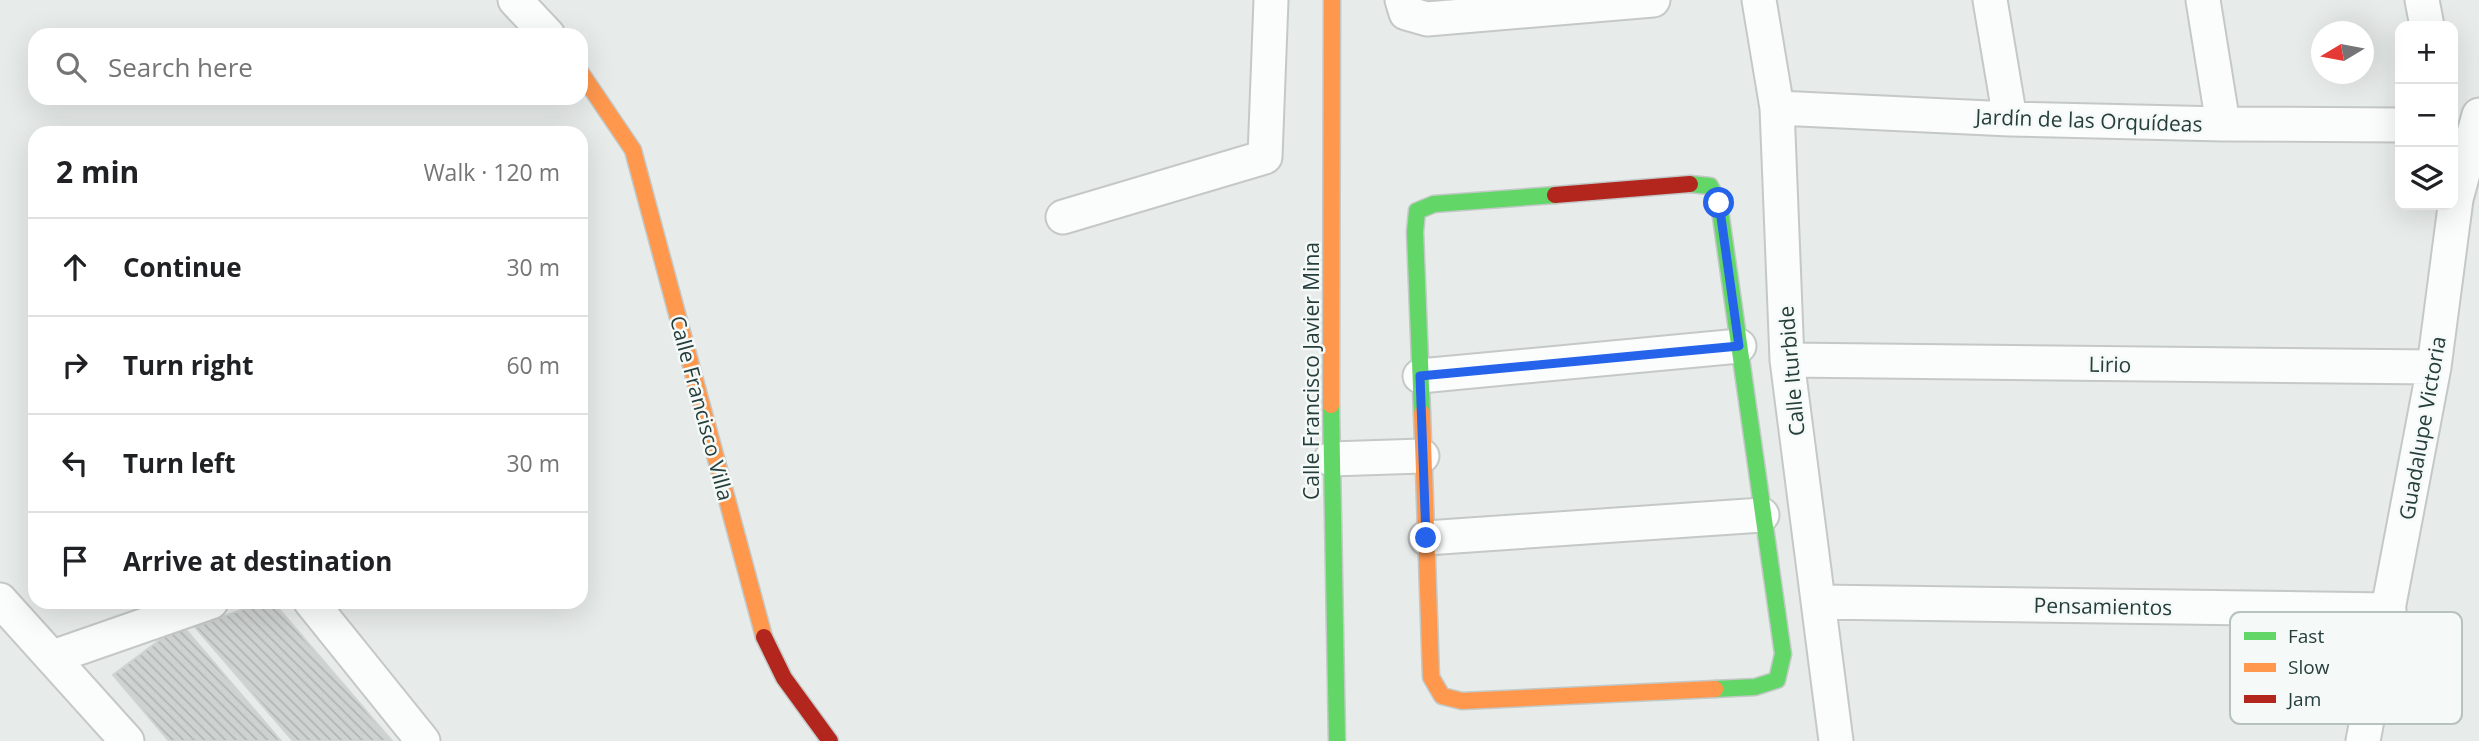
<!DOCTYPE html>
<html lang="en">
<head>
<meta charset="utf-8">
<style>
  :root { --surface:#fff; --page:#f2f2f2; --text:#202124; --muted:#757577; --line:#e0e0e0 }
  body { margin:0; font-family:"Open Sans",sans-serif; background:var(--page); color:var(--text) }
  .controls { position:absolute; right:21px; top:21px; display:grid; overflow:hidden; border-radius:14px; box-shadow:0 7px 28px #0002 }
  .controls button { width:63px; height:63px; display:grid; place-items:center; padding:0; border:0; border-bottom:2px solid var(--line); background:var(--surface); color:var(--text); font:35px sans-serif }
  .compass { position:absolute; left:2311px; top:21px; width:63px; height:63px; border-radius:50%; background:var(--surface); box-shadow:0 7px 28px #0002; rotate:260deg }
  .stop { position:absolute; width:21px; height:21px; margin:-16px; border:5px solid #2563eb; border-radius:50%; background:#fff }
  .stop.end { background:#2563eb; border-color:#fff; box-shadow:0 2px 7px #0008 }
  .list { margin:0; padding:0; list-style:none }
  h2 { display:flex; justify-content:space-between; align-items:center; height:91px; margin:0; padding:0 28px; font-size:30px }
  h2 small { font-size:23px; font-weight:400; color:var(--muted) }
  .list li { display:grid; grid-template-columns:46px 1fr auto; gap:21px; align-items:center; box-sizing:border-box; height:98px; padding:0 28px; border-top:2px solid var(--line) }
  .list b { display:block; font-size:26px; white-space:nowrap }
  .list em { font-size:23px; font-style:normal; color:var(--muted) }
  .icon { flex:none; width:38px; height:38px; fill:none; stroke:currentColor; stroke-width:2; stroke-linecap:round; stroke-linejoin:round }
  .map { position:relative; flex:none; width:2479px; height:741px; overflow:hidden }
  .search { position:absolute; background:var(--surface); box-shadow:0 7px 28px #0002; left:28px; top:28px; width:560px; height:77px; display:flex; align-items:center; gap:18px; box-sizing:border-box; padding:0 24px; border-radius:21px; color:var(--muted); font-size:26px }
  .panel { position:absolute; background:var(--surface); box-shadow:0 7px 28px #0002; left:28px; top:126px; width:560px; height:483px; border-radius:21px }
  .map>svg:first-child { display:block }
  .building { fill:url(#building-back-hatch); stroke:#cfd4d3; stroke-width:2 }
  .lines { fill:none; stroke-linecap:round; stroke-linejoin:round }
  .street-casing { stroke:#c4c8c7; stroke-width:37 }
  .fast-casing { stroke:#c3c9c7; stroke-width:19 }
  .slow-casing { stroke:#c3c9c7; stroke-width:19 }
  .jam-casing { stroke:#c3c9c7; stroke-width:19 }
  .street { stroke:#fbfcfc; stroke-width:33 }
  .fast { stroke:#63d668; stroke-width:16 }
  .slow { stroke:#ff974d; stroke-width:16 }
  .jam { stroke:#b3261e; stroke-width:16 }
  .route { stroke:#2563eb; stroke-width:9 }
  .labels { text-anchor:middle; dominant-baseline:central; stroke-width:5; stroke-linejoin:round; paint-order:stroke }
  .street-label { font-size:21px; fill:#253e3b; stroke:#f5faf8 }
  .key { fill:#f5faf8; stroke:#b7c2bf; stroke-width:2 }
  .key-label { font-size:19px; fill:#253e3b }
</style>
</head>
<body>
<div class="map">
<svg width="2479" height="741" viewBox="0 0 2479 741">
  <defs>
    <pattern id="building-back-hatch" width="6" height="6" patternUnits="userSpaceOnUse" patternTransform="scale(1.75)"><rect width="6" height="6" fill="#ced2d1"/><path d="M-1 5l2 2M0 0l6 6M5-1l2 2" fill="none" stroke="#b1b5b4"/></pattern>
  </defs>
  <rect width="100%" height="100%" fill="#e7ebea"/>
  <path class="building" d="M 262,602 L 273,602 L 392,741 L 293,741 L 195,627 Z
    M 181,624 L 281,741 L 169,741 L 113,675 Z"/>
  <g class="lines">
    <g class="street-casing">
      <path id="street" d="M 515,0 L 548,35
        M 1402,0 L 1406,13 L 1427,19 L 1653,0
        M 1759,0 L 1777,108 L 1787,360 L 1836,741
        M 1990,0 L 2010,119
        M 2203,0 L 2223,124
        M 2422,0 L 2427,26
        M 1777,108 L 2010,119 L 2223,124 L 2400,125
        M 1063,217 L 1265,157 L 1271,0
        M 1787,360 L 2434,367
        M 1420,376 L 1739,346
        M 1331,459 L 1422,456
        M 1426,538 L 1762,515
        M 0,600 L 127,741
        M 311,602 L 423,741
        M 1818,602 L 2389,610
        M 53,657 L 211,602
        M 2363,741 L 2434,367 L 2456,199 L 2479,115"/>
    </g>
    <g class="fast-casing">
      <path id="fast" d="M 1690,184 L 1710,186 L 1719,203 L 1783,654 L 1777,680 L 1755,687 L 1715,689
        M 1331,405 L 1337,741
        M 1422,413 L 1415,232 L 1417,211 L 1434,204 L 1555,195"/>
    </g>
    <g class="slow-casing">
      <path id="slow" d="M 581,73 L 633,150 L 764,637
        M 1331,405 L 1332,0
        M 1422,413 L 1431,677 L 1442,696 L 1462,701 L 1715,689"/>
    </g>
    <g class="jam-casing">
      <path id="jam" d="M 1555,195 L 1690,184
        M 764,637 L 784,678 L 830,741"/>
    </g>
    <use href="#street" class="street"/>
    <use href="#fast" class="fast"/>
    <use href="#slow" class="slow"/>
    <use href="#jam" class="jam"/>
  </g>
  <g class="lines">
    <path class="route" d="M 1426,538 L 1420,376 L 1739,346 L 1719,203"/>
  </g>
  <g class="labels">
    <g class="street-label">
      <text transform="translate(2089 120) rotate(2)">Jardín de las Orquídeas</text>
      <text transform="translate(2110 364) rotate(1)">Lirio</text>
      <text transform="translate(1311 371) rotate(-90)">Calle Francisco Javier Mina</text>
      <text transform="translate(1791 371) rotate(-95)">Calle Iturbide</text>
      <text transform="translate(702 408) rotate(75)">Calle Francisco Villa</text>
      <text transform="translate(2422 428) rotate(-80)">Guadalupe Victoria</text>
      <text transform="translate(2103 606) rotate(1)">Pensamientos</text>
    </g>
  </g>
  <rect x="2230" y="612" width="232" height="112" rx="10" class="key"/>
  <rect x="2244" y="632" width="32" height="8" fill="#63d668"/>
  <rect x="2244" y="663" width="32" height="9" fill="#ff974d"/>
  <rect x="2244" y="695" width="32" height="8" fill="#b3261e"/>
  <g class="key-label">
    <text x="2288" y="643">Fast</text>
    <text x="2288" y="674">Slow</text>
    <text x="2288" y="706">Jam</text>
  </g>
</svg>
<div class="controls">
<button>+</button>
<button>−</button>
<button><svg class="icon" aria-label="layers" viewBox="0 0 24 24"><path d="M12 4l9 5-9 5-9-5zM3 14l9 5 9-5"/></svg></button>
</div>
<svg class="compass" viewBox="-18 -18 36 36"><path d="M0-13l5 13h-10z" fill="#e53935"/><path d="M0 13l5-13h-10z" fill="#757577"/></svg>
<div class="stop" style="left:1719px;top:203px"></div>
<div class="stop end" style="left:1426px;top:538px"></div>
<div class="search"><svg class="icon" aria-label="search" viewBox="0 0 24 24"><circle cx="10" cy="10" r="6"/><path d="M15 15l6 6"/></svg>Search here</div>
<section class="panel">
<h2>2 min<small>Walk · 120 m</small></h2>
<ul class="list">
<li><svg class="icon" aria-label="ahead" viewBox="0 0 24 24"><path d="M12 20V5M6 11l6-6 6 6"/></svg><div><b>Continue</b></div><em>30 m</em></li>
<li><svg class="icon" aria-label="right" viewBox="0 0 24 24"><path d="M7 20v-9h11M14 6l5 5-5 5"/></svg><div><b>Turn right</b></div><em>60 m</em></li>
<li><svg class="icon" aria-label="left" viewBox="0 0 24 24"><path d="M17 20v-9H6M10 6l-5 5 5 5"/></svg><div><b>Turn left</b></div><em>30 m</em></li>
<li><svg class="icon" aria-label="arrive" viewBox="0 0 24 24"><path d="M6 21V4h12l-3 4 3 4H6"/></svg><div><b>Arrive at destination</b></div></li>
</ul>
</section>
</div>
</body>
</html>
